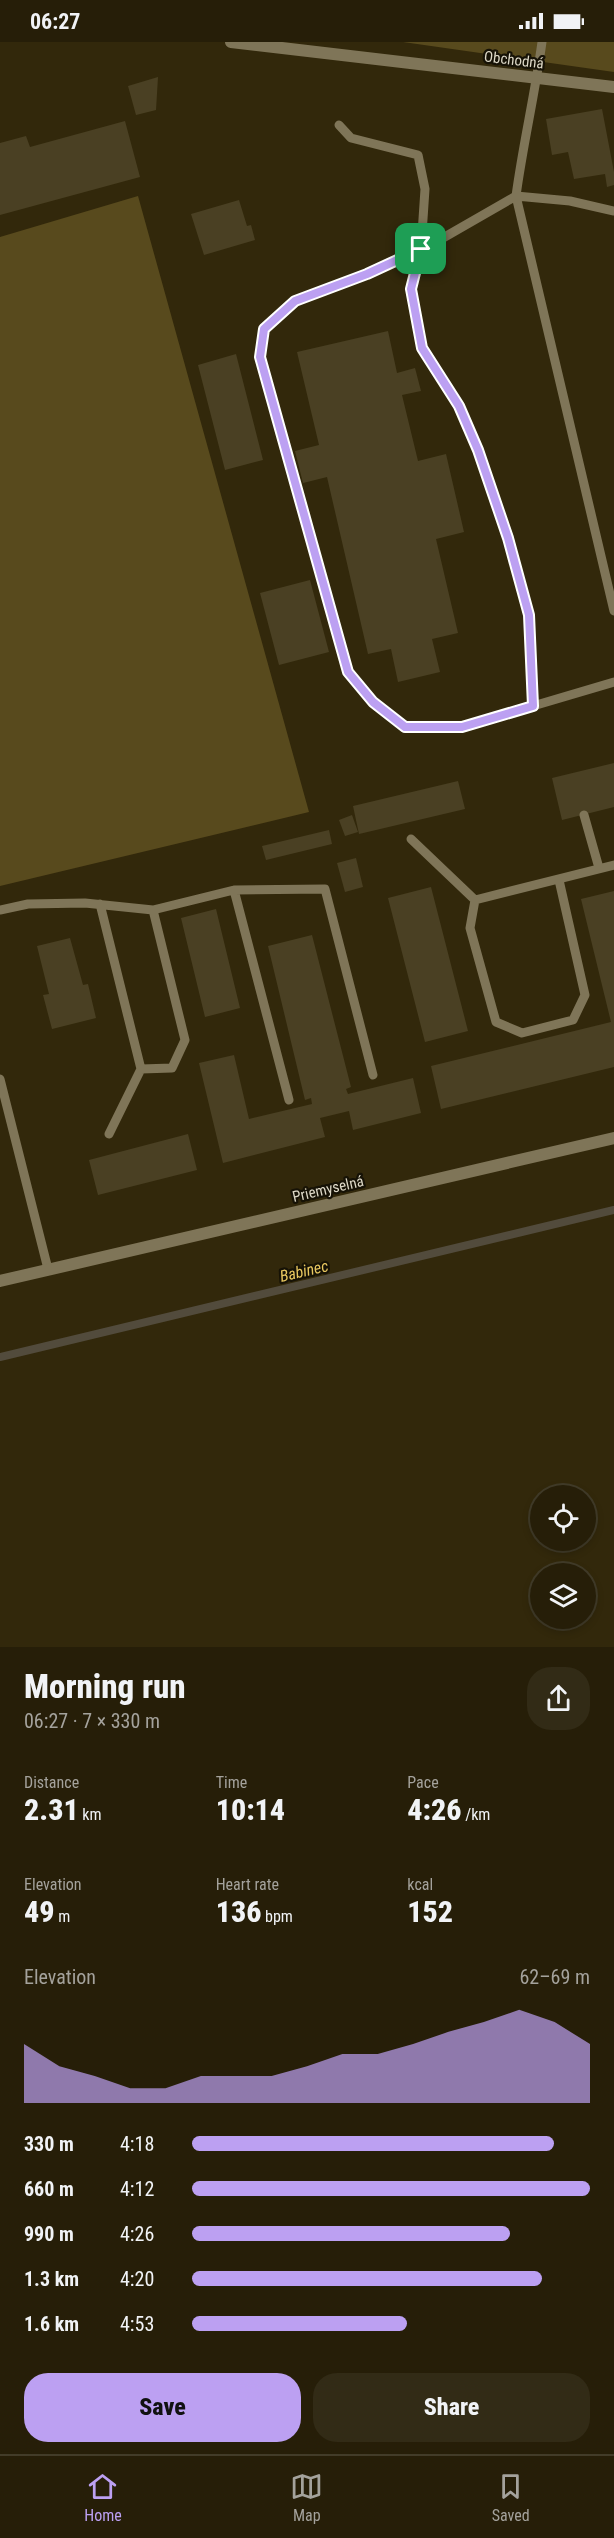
<!DOCTYPE html>
<meta charset="utf-8">
<style>
body{margin:0;font-family:"Roboto Condensed",sans-serif;background:#322b16;color:#f1f3f6;height:100vh;display:flex;flex-direction:column;font-size:22px;white-space:nowrap}
*{box-sizing:border-box;margin:0}
p{font-size:20px;color:#a4a29c}
.icon{flex:none;width:33px;height:33px;fill:none;stroke:currentColor;stroke-width:2;stroke-linecap:round;stroke-linejoin:round}
.map{position:relative;height:1605px;overflow:hidden}
.sheet{display:flex;flex-direction:column;background:#261e08;flex:1}
.sheet>*{flex:none}
.fabs{position:absolute;left:530px;top:1443px;display:grid;gap:12px}
.fabs a{display:grid;place-items:center;width:66px;height:66px;border-radius:50%;background:#261e08;box-shadow:0 3px 9px #0003,0 0 0 2px #423c29;font-size:30px}
.pin{position:absolute;display:grid;place-items:center;width:51px;height:51px;color:#fff;margin:-26px;border-radius:12px;box-shadow:0 3px 9px #0006}
.round{display:grid;place-items:center;flex:none;width:63px;height:63px;border-radius:24px;background:#322b16}
.summary{display:flex;align-items:center;justify-content:space-between;height:102px;padding:0 24px}
h1{font-size:33px;font-weight:800;line-height:45px}
.figures{display:grid;grid-template-columns:repeat(3,1fr);gap:9px;height:102px;padding:6px 24px}
.figures div{display:grid;align-content:center}
.figures b{font-size:30px;font-weight:800}
.figures small{font-size:16px;font-weight:400}
.figures p{font-size:16px}
.chart{height:168px;padding:12px 24px}
.chart p{display:flex;justify-content:space-between}
.chart svg{width:100%;height:108px;margin-top:6px;fill:#bca0f2;opacity:.7}
.cta{display:flex;gap:12px;margin-top:auto;padding:12px 24px}
.cta a{flex:1;height:69px;border-radius:24px;background:#bca0f2;color:#111;font-size:24px;font-weight:800;line-height:69px;text-align:center}
.cta a+a{background:#322b16;color:#f1f3f6}
ul{padding:0 24px;list-style:none;font-size:20px}
li{display:grid;grid-template-columns:96px 72px 1fr;align-items:center;height:45px}
li i{height:15px;border-radius:8px;background:#bca0f2}
.status{display:flex;justify-content:space-between;align-items:center;height:42px;padding:0 30px;background:#261e08;direction:ltr}
.status svg{height:16px;fill:currentColor}
.menu{display:flex;justify-content:space-around;align-items:center;height:84px;border-top:2px solid #423c29;background:#261e08;font-size:16px;color:#a4a29c}
.menu a{display:grid;justify-items:center;gap:3px}
.menu .on{color:#bca0f2}
.map>svg:first-child{display:block}
.green{fill:#584a1d}
.lines{fill:none;stroke-linecap:round;stroke-linejoin:round}
.stream{stroke:#524b3c;stroke-width:8}
.building{fill:#4a4023}
.lane{stroke:#7f7558;stroke-width:9}
.street{stroke:#7f7558;stroke-width:12}
.route-casing{stroke:#fff;stroke-width:12}
.route{stroke:#bca0f2;stroke-width:8}
.labels{text-anchor:middle;dominant-baseline:central;stroke-width:4.5;stroke-linejoin:round;paint-order:stroke}
.street-label{font-size:15px;fill:#ddd8c7;stroke:#161206}
.water-label{font-size:16px;font-style:italic;fill:#e9c860;stroke:#161206}
</style>
<div class="status"><b>06:27</b><svg viewBox="0 0 49 12"><path d="M0 12V9h3v3zM5 12V6h3v6zM10 12V3h3v9zM15 12V0h3v12zM26 1h20v11H26zM47 4h2v5h-2z"/></svg></div>
<div class="map">
<svg width="614" height="1605" viewBox="0 0 614 1605">
<rect width="100%" height="100%" fill="#32280b"/>
<!-- green -->
<path class="green" d="M403 0H614V30Z
M138 154 309 770 0 844V195Z"/>
<g class="lines">
<!-- stream -->
<path class="stream" d="M0 1315 614 1168"/>
</g>
<!-- building -->
<path class="building" d="M158 35 156 68 136 73 128 44Z
M602 67 614 130V143L607 145 605 132 574 137 568 110 552 113 546 77Z
M125 79 140 135 0 173V101L26 94 30 105Z
M239 158 247 184 251 183 255 198 204 213 191 172Z
M388 289 397 331 415 326 421 349 402 353 418 419 446 412 464 490 436 497 458 591 432 597 440 630 398 640 391 607 368 612 327 435 303 441 295 409 319 403 297 310Z
M236 312 263 418 225 428 198 323Z
M310 538 329 610 279 623 260 551Z
M614 721V765L562 778 552 736Z
M458 739 465 767 359 792 353 764Z
M352 773 358 790 345 794 339 778Z
M329 788 332 802 266 818 262 804Z
M356 816 363 845 345 850 337 821Z
M431 845 468 989 425 1000 388 856Z
M614 849V1025L441 1067 431 1024 611 980 581 857Z
M216 867 240 966 205 975 181 876Z
M312 893 351 1045 346 1047 348 1052 413 1036 421 1071 353 1088 349 1069 320 1076 325 1095 223 1121 199 1021 234 1013 249 1077 312 1062 311 1056 305 1058 268 904Z
M70 896 83 943 88 942 96 976 52 987 43 953 49 952 37 904Z
M188 1092 197 1128 98 1153 89 1118Z"/>
<g class="lines">
<!-- lane -->
<path class="lane" d="M542 0C535 52 523 102 516 154L614 569
M339 83 351 96 418 113 425 147 421 207 410 247 422 306 459 364 478 408 509 496 529 573 533 664
M614 169 570 159 516 154 436 200 367 232 295 259 264 287 260 315 348 631 373 661 405 685H462L614 640
M584 773 599 826
M411 797 475 858
M559 838 585 953 573 978 522 991 496 980 470 886 475 858 614 823
M234 848 289 1058
M100 862 141 1027 172 1026 185 998 153 868
M0 868 28 862 85 861 153 868 234 848 325 847 373 1033
M0 1037 48 1227
M109 1092 141 1027"/>
<!-- street -->
<path class="street" d="M231 0 614 45
M0 1239 614 1096"/>
</g>
<g class="lines">
<defs>
<path id="route" d="M421 207 411 247 422 306 459 364 478 408 508 496 529 573 533 664 462 685H405L373 660 348 630 260 315 264 287 295 259 367 232Z"/>
</defs>
<!-- route casing -->
<use href="#route" class="route-casing"/>
<!-- route -->
<use href="#route" class="route"/>
</g>
<g class="labels">
<!-- street labels -->
<g class="street-label">
<text transform="translate(514 18) rotate(7)">Obchodná</text>
<text transform="translate(328 1147) rotate(-13)">Priemyselná</text>
</g>
<!-- water labels -->
<g class="water-label">
<text transform="translate(304 1229) rotate(-13)">Babinec</text>
</g>
</g>
</svg>
<div class="fabs">
<a><svg class="icon" aria-label="locate" viewBox="0 0 24 24"><circle cx="12" cy="12" r="6"/><path d="M12 2v4M12 18v4M2 12h4M18 12h4"/></svg></a>
<a><svg class="icon" aria-label="layers" viewBox="0 0 24 24"><path d="M12 4l9 5-9 5-9-5zM3 14l9 5 9-5"/></svg></a>
</div>
<div class="pin" style="left:421px;top:207px;background:#1e9e55"><svg class="icon" aria-label="arrive" viewBox="0 0 24 24"><path d="M6 21V4h12l-3 4 3 4H6"/></svg></div>
</div>
<section class="sheet">
<div class="summary"><div><h1>Morning run</h1><p>06:27 · 7 × 330 m</p></div><a class="round"><svg class="icon" aria-label="share" viewBox="0 0 24 24"><path d="M12 15V3M7 8l5-5 5 5M5 13v7h14v-7"/></svg></a></div>
<div class="figures">
<div><p>Distance</p><b>2.31<small> km</small></b></div>
<div><p>Time</p><b>10:14</b></div>
<div><p>Pace</p><b>4:26<small> /km</small></b></div>
</div>
<div class="figures">
<div><p>Elevation</p><b>49<small> m</small></b></div>
<div><p>Heart rate</p><b>136<small> bpm</small></b></div>
<div><p>kcal</p><b>152</b></div>
</div>
<div class="chart"><p><span>Elevation</span>62–69 m</p>
<svg viewBox="0 0 160 44" preserveAspectRatio="none"><path d="M0 44V20L10 29L20 33L30 38L40 38L50 33L60 33L70 33L80 29L90 24L100 24L110 20L120 15L130 11L140 6L150 11L160 20V44z"/></svg>
</div>
<ul>
<li><b>330 m</b>4:18<i style="width:91%"></i></li>
<li><b>660 m</b>4:12<i style="width:100%"></i></li>
<li><b>990 m</b>4:26<i style="width:80%"></i></li>
<li><b>1.3 km</b>4:20<i style="width:88%"></i></li>
<li><b>1.6 km</b>4:53<i style="width:54%"></i></li>
</ul>
<div class="cta"><a>Save</a><a>Share</a></div>
</section>
<nav class="menu">
<a class="on"><svg class="icon" aria-label="home" viewBox="0 0 24 24"><path d="M3 11l9-7 9 7M6 9v11h12V9"/></svg>Home</a>
<a><svg class="icon" aria-label="map" viewBox="0 0 24 24"><path d="M3 6l6-2 6 2 6-2v14l-6 2-6-2-6 2zM9 4v14M15 6v14"/></svg>Map</a>
<a><svg class="icon" aria-label="saved" viewBox="0 0 24 24"><path d="M7 4h10v16l-5-4-5 4z"/></svg>Saved</a>
</nav>
